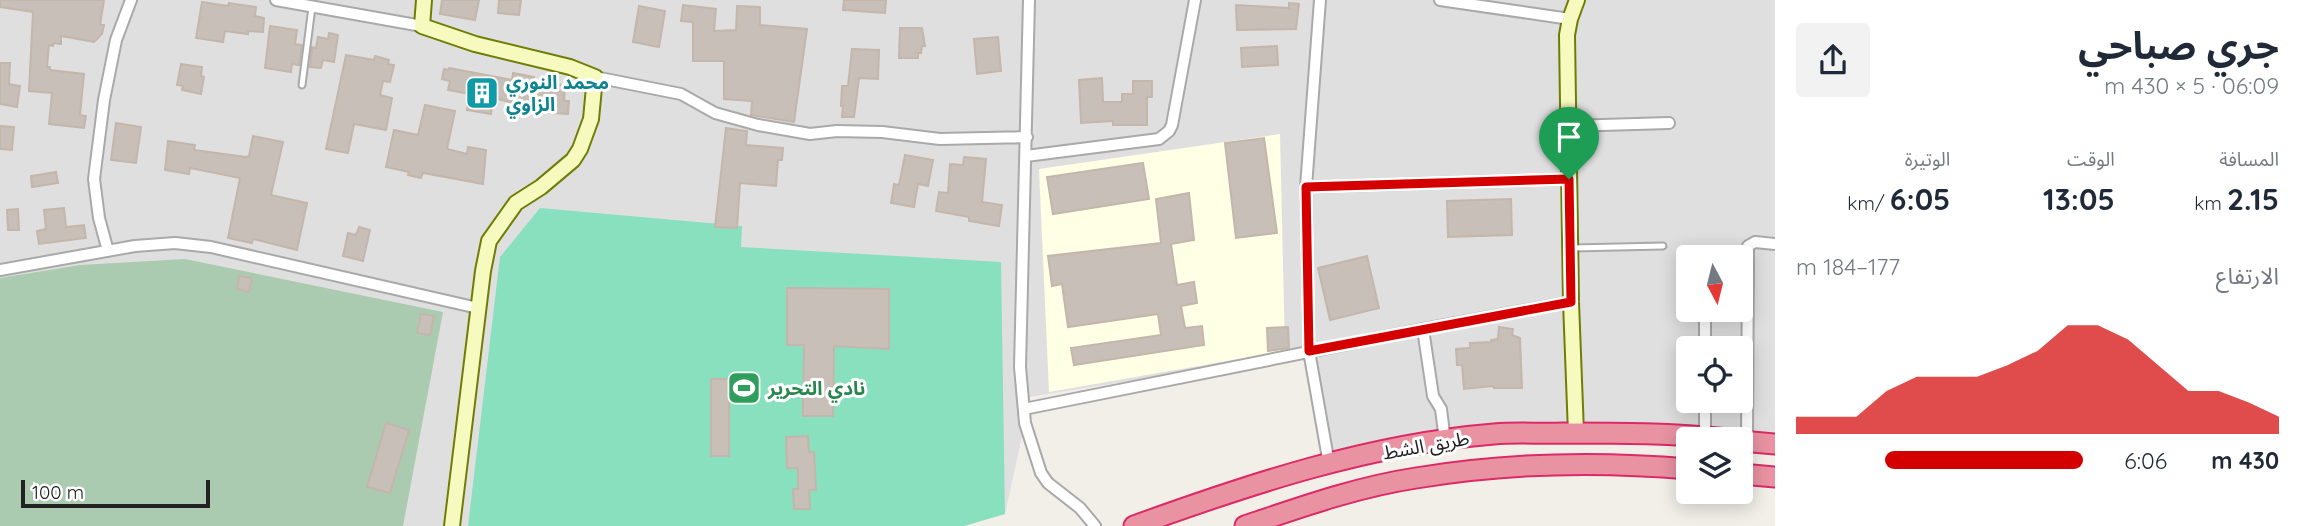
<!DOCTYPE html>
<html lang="ar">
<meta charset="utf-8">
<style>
body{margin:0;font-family:Quicksand,"Noto Sans Arabic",sans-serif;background:#f2f2f3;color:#1f2937;direction:rtl;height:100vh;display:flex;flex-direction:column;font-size:26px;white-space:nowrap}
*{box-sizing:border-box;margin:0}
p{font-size:23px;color:#747a83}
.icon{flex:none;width:38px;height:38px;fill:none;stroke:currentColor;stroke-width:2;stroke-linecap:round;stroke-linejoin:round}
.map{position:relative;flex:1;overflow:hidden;direction:ltr}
.panel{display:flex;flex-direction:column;background:#fff;width:525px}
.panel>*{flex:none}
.needle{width:46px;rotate:173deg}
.tools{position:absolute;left:1676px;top:245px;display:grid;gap:14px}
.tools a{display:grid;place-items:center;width:77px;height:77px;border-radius:7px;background:#fff;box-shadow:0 4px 18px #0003;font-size:35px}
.scale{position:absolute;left:21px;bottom:18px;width:189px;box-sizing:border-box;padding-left:7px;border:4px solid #222;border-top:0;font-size:19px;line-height:24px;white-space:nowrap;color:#222;-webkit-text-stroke:5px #fff;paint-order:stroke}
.pin{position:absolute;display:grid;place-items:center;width:60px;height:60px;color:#fff;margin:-72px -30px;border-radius:50% 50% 50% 0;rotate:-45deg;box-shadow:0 0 7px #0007}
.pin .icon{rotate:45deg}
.round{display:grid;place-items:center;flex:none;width:74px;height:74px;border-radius:7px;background:#f2f2f3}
.headline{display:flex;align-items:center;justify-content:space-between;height:119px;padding:0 21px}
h1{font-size:38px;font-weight:700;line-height:52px}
.figures{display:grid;grid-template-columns:repeat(3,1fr);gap:10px;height:119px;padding:7px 21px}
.figures div{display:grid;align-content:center}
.figures b{font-size:30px;font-weight:700}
.figures small{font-size:19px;font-weight:400}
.figures p{font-size:19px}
.chart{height:196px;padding:14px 21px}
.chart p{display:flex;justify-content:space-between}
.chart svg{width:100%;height:126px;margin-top:7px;fill:#d40000;opacity:.7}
ul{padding:0 21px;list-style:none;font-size:23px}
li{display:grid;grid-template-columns:112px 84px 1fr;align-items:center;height:52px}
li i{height:18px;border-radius:9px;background:#d40000}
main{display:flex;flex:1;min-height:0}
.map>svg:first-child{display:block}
.residential{fill:#e0dfdf;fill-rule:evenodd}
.education{fill:#ffffe5}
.cemetery{fill:#aacbaf}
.pitch{fill:#88e0be}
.building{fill:#c7bfb8;stroke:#c4b6ab;stroke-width:2}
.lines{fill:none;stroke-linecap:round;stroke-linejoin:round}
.lane-casing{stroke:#a9a9a9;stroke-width:9}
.street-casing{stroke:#a9a9a9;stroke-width:14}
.secondary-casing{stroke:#707d05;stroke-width:18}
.highway-casing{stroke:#dc2a67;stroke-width:23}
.lane{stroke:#fff;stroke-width:5}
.street{stroke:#fff;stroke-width:10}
.secondary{stroke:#f7fabf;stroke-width:14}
.highway{stroke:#e892a2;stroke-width:19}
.route-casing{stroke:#fff;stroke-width:14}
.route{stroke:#d40000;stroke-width:9}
.labels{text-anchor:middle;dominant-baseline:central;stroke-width:6;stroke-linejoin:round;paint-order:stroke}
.culture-label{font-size:19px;font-weight:bold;fill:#0d838f;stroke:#fff;text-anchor:start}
.leisure-label{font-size:19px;font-weight:bold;fill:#27864d;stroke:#fff;text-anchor:start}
.street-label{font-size:19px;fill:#222;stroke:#fff}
</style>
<main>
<section class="panel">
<div class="headline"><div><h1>جري صباحي</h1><p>06:09 · 5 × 430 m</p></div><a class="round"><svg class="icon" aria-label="share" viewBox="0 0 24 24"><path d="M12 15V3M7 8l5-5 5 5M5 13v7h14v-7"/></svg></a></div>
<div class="figures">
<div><p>المسافة</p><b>2.15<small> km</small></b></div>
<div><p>الوقت</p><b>13:05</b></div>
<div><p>الوتيرة</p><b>6:05<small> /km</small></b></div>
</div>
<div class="chart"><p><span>الارتفاع</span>177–184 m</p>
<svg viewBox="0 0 160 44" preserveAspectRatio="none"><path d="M0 44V38L10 38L20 38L30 29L40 24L50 24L60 24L70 20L80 15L90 6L100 6L110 11L120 20L130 29L140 29L150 33L160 38V44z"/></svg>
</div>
<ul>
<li><b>430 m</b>6:06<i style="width:69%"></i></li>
</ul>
</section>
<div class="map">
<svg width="1775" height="526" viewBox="0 0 1775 526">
<rect width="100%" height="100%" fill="#f2efe9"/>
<!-- residential -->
<path class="residential" d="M0 0H1775V444L1495 434 1329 464 1309 352 1023 398 1025 423 1005 514 964 526H0ZM1689 257H1741V310H1689ZM1689 348H1741V401H1689Z"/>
<!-- education -->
<path class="education" d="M1280 134 1285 351 1049 392 1039 169Z"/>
<!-- cemetery -->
<path class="cemetery" d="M185 259 443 312 403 526H0V278L80 265Z"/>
<!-- pitch -->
<path class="pitch" d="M540 208 742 226 741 247 1001 262 1005 514 964 526H468L500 257Z"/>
<!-- building -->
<path class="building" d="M0 0H104L100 25H104L102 34 94 42 61 36V44L54 43 53 46 49 45 47 67H50V70L84 74 80 115 86 116 84 128 49 124 52 93 29 91 33 12 0 7Z
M442 0H479L475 20 440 14Z
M499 0H521L519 15 498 13Z
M844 0H886L885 13 843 10Z
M202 2 228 6 229 3 256 7 255 16 264 18 263 32 248 31V34L225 31 223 42 196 38Z
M1289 3 1299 4 1296 29 1237 30 1236 5 1289 8Z
M683 5 716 9 714 31 736 30 737 6 760 7V25L807 29 794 122 751 115 752 101 724 99V61H693V22L681 21Z
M639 6 665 11 659 47 633 42Z
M270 26 297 30 295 44 302 45 299 65 292 64 291 72 265 68Z
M900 28H922L925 46H922L921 53H918V58H899Z
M329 33 338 35 334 62 323 60 321 68 310 67 312 47 316 48 318 37 328 39Z
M998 37 1001 71 977 74 974 39Z
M1277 46 1278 65 1242 67 1241 48Z
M852 49 879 50 878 79 859 78 854 117H842L843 106H841L842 86H848Z
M346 55 374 60 375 56 389 60 388 64 394 65 390 82 383 81 380 95 392 98 386 130 354 124 348 153 326 149Z
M0 63H10L9 84 20 86 17 107 0 104Z
M181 64 202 67 201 76 204 77 201 94 182 90 183 86 177 85Z
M449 68 512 80 513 73 534 77 533 83 565 85 564 101H569L568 114 536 112V108L493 98 491 114 467 110 470 94 448 90 450 81 442 79 444 69 448 70Z
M1102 78 1103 102H1122V94H1133V81H1152V97H1147V125H1113V121L1081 123 1079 80Z
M425 105 455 111 447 149 467 154 468 147 486 150 483 184 423 173 421 178 408 175 409 172 386 167 394 130 418 135Z
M116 123 141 127 136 163 111 160Z
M0 126 14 127 12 150 0 149Z
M726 128 747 131 746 145 783 148 782 160H778L776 186 740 183 737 228 715 227Z
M253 136 283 142 271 195 307 203 297 250 253 239 252 243 228 238 240 178 190 168 189 174 165 170 168 141 195 145 194 150 246 157 249 156Z
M1264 138 1277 233 1236 238 1225 143Z
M905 155 933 160 928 186 918 184 914 207 891 203 894 184 899 185Z
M964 157 986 159 982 202 1002 205 999 226 969 221V217L936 211 939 192 948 193 950 164 963 165Z
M1143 163 1149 199 1053 214 1047 177Z
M56 172 58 183 32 187 31 176Z
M1189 193 1194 240 1171 244 1177 285 1194 282 1197 303 1181 306 1185 328 1202 326 1204 345 1074 365 1071 348 1161 335 1158 314 1068 327 1062 284 1052 286 1048 256 1161 243 1156 199Z
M1511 199 1512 235 1448 237 1447 201Z
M64 208 66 227 84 225 86 238 39 244 37 231 46 229 44 210Z
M18 209 19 230H8L7 210Z
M359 227 370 230 363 261 343 256 348 233 356 235Z
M1367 256 1379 308 1330 320 1318 268Z
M239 276 252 278 249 292 237 289Z
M787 288 889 289V349L834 346 833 416H803L804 345H787Z
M421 314 434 316 430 335 417 333Z
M1288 327 1289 348 1268 351 1267 328Z
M1499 327 1513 329 1512 335 1520 338 1522 388H1494L1493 386 1464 389 1462 365H1457L1456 349 1470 348V343L1491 342V340L1498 339Z
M711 379H729V456H711Z
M386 423 409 430 390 493 367 487Z
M808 436 809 452H814L816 490H809L810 509H794L793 489H798V468H787L786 437Z"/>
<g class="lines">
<defs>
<path id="lane" d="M302 85 312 7
M1572 248 1663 246"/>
<path id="street" d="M276 0 422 26
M1029 0 1020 367 1025 423 1041 473 1048 483 1080 508 1095 526
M1320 0 1306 187 1309 351 1329 464
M1440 0 1570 19
M595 77 681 94 715 113 758 125 810 134 837 131 882 132 940 139 1027 137
M1569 126 1669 123
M1026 156 1159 139 1169 131 1172 125 1195 0
M1306 187 1569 179
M108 251 99 218 94 179 104 100 116 40 131 0
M1705 257V254
M0 270 135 246 175 243 211 247 478 308
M1423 329 1433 396 1441 409 1445 441
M1705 348V310
M1024 409 1423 329 1571 302
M1705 437V401
M1747 441 1748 246 1755 242 1775 244"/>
<path id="secondary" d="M424 0 422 26 475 44 570 67 595 77 591 119 580 149 573 160 541 187 516 203 489 241 483 271 452 526
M1576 433 1571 302 1567 35 1570 19 1577 0"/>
<path id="highway" d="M1741 441 1775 444
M1741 474 1775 477
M1134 526C1250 484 1370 444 1494 434 1517 432 1540 434 1563 433 1619 433 1673 433 1728 439
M1245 526C1301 507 1357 487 1416 478 1506 463 1597 461 1689 469"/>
</defs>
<!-- lane casing -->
<use href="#lane" class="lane-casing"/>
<!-- street casing -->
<use href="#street" class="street-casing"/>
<!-- secondary casing -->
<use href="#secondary" class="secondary-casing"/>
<!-- highway casing -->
<use href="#highway" class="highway-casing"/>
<!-- lane -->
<use href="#lane" class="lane"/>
<!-- street -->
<use href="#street" class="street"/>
<!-- secondary -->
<use href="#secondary" class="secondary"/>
<!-- highway -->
<use href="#highway" class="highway"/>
</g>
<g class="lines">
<defs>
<path id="route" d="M1569 179 1571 302 1309 351 1306 187Z"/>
</defs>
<!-- route casing -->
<use href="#route" class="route-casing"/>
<!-- route -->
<use href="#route" class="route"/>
</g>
<!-- icons -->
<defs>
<symbol id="building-square" viewBox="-11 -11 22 22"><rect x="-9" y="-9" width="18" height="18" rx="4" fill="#0f9aa8" stroke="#fff"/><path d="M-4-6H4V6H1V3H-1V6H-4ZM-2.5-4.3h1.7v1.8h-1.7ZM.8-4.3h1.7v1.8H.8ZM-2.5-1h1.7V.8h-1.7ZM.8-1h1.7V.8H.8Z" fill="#fff"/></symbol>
<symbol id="stadium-square" viewBox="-11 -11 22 22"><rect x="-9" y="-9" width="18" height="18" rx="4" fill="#2e9e5b" stroke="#fff"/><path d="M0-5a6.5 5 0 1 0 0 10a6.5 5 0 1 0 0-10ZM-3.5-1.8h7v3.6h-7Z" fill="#fff"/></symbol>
</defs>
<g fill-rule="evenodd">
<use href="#building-square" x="463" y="74" width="38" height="38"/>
<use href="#stadium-square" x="725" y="369" width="38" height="38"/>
</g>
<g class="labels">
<!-- culture labels -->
<g class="culture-label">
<text x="506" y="82">محمد النوري<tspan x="506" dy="22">الزاوي</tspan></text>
</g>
<!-- leisure labels -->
<g class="leisure-label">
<text x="768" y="388">نادي التحرير</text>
</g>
<!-- street labels -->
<g class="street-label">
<text transform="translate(1426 445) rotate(-10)">طريق الشط</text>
</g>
</g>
</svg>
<div class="tools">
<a><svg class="needle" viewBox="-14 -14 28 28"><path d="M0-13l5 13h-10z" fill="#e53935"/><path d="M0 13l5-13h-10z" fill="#747a83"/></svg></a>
<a><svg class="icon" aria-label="locate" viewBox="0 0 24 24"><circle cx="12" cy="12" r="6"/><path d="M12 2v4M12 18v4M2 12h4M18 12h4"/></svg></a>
<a><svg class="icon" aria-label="layers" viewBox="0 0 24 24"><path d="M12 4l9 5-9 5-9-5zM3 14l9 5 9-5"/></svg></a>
</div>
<div class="scale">100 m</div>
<div class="pin" style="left:1569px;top:179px;background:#1e9e55"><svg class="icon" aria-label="arrive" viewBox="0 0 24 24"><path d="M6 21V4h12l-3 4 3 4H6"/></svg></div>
</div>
</main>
